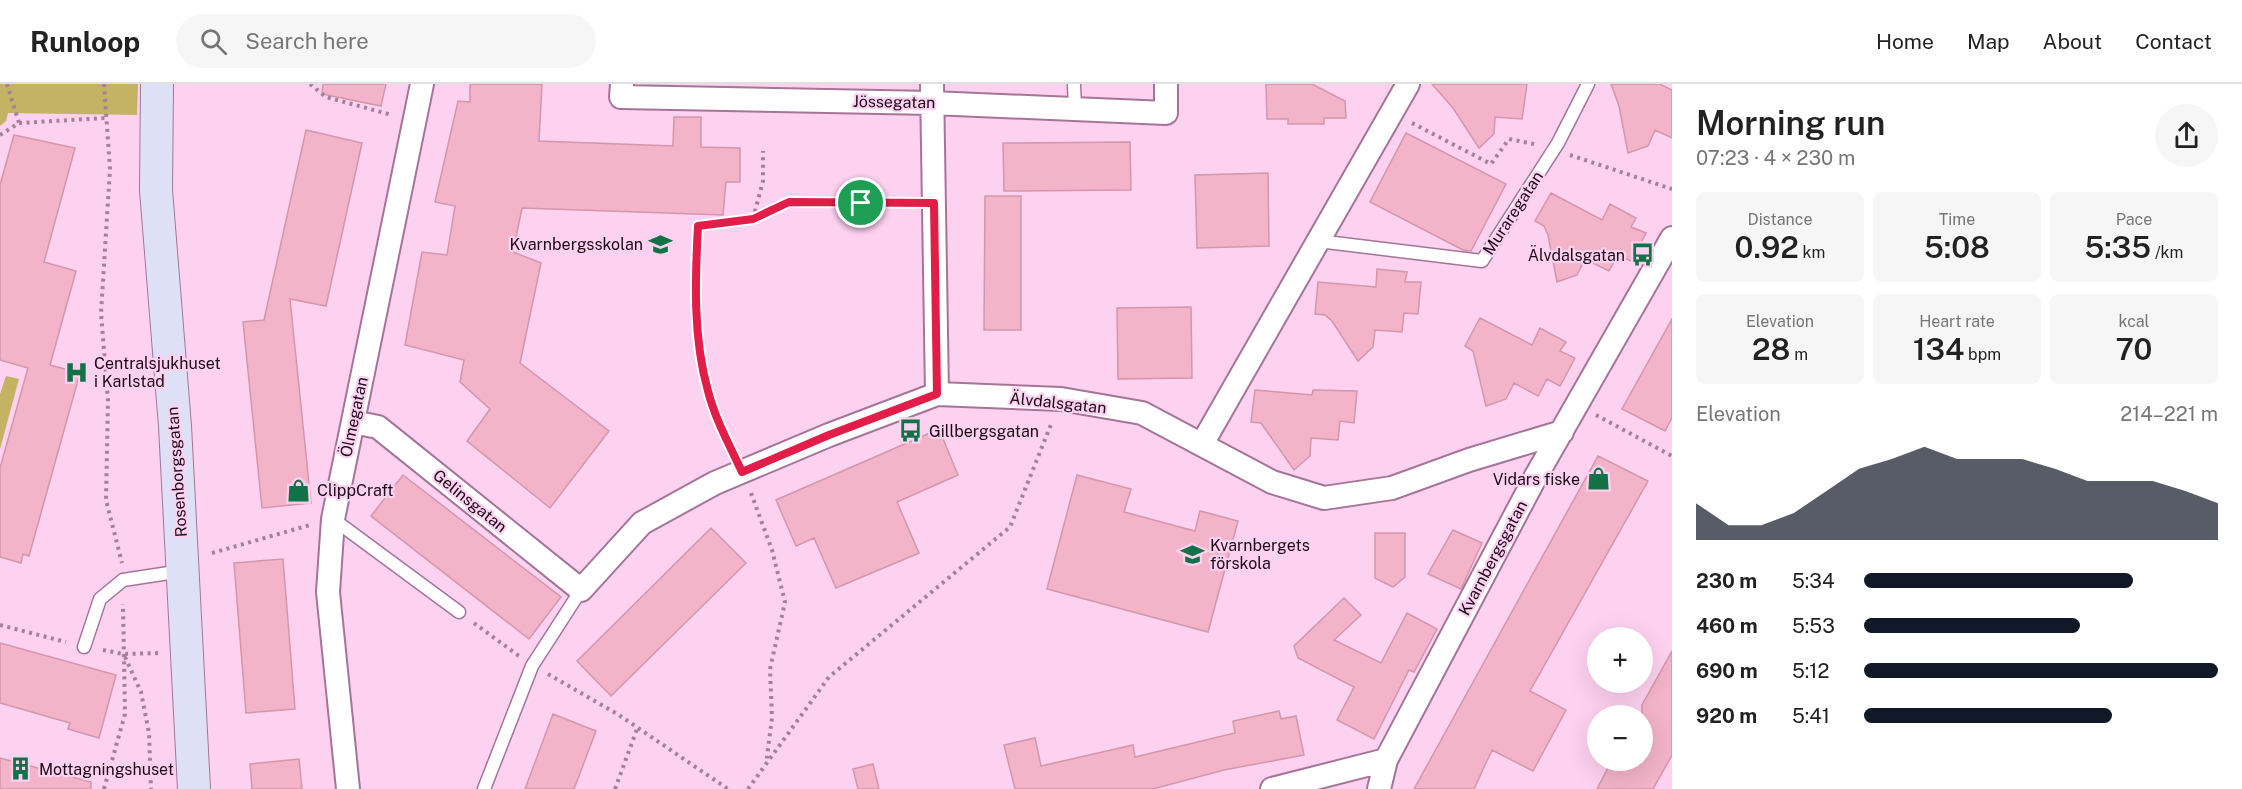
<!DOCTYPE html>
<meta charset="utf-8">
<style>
body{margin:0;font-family:"Public Sans",sans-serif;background:#f6f6f6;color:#222;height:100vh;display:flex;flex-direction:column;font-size:22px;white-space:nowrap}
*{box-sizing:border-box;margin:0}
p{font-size:20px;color:#767676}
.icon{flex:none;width:33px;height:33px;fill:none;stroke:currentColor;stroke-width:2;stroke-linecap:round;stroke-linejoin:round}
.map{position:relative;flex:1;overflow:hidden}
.details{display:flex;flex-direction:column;background:#fff;width:570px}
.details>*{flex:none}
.controls{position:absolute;left:1587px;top:543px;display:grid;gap:12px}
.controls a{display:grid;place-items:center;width:66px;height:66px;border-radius:50%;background:#fff;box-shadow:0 6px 24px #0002;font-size:30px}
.pin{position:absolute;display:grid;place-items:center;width:51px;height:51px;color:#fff;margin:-26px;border:3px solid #fff;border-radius:50%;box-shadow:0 2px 6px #0007}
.round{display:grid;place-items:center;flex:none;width:63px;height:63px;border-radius:32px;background:#f6f6f6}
.head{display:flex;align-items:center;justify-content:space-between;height:102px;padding:0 24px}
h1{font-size:33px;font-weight:600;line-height:45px}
.figures{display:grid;grid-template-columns:repeat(3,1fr);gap:9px;height:102px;padding:6px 24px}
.figures div{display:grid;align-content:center;border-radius:9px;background:#f6f6f6;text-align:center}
.figures b{font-size:30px;font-weight:600}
.figures small{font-size:16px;font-weight:400}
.figures p{font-size:16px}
.chart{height:168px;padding:12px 24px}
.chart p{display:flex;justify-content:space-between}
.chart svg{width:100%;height:108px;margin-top:6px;fill:#111827;opacity:.7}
ul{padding:0 24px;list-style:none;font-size:20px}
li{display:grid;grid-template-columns:96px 72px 1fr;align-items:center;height:45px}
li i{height:15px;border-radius:8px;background:#111827}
header{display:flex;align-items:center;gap:36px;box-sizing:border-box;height:84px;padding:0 30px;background:#fff;border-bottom:2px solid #e0e0e0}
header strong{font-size:28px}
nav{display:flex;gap:33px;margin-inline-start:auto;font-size:21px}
.search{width:420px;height:54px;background:#f6f6f6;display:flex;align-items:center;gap:15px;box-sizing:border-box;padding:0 21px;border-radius:33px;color:#767676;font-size:22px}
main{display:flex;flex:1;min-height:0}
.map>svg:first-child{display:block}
.green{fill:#c4b363}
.building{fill:#f3b3c8;stroke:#d496ab;stroke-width:1.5}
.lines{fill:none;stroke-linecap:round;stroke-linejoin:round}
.lane-casing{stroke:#a67497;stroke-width:15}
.street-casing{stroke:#a67497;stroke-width:26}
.secondary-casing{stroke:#a67497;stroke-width:34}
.path{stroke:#a4819a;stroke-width:4;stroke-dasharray:3 4.5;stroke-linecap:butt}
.lane{stroke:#fff;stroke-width:12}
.street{stroke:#fff;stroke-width:22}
.secondary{stroke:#dee0f8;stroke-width:32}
.route-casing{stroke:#fff;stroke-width:12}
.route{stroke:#e11d48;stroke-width:8}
.labels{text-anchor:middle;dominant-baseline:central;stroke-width:4.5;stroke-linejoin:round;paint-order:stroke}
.street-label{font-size:16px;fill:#1c0917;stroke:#fdd1f0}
.poi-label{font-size:16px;fill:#1c0917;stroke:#fdd1f0;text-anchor:start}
</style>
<header>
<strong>Runloop</strong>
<div class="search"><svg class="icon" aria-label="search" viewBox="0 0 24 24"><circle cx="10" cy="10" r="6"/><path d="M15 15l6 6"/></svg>Search here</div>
<nav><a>Home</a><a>Map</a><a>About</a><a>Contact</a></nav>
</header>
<main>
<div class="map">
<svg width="1672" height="705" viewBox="0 0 1672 705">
<rect width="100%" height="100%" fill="#fdd1f0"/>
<!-- green -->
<path class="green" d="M0 0H138L137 31 8 29 6 37 0 42Z
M6 292 19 295 0 365V310Z"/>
<!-- building -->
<path class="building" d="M323 0H386L381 22 322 10Z
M470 0H542L539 57 673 62 674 33H701V63L740 64V98H726L723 131 522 124 513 168 541 179 520 279 609 347 550 424 467 357 490 325 460 298 464 276 405 261 422 168 447 171 455 122 435 118 458 17 470 18Z
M1266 0H1312L1345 17 1346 34H1324V40H1288V35H1267Z
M1432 0H1527L1522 35 1495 33 1494 50 1479 64 1453 24Z
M1611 0H1660L1672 6V54L1655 46 1648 62 1628 69 1619 22Z
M306 46 362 59 326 222 290 215 311 419 262 424 243 238 264 236Z
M1406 49 1506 100 1471 167 1463 166 1370 118Z
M14 51 75 64 44 178 76 187 50 281 80 289 29 472 23 470 21 479 0 473V384L28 284 0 276V101Z
M1130 58 1131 106 1004 107 1003 59Z
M1268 89 1269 162 1197 164 1195 91Z
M1551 109 1602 136 1610 120 1636 134 1631 143 1646 149 1631 177 1618 171 1609 187 1585 175 1577 191 1557 198 1548 151 1544 142 1535 137Z
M985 112H1021V246H984Z
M1377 185 1407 188 1405 198H1421L1418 230 1404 229 1402 248 1375 246 1373 263 1358 277 1332 237 1325 231 1315 230 1318 198 1376 203Z
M1191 223 1192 294 1118 295 1117 224Z
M1480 234 1532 261 1540 244 1566 258 1560 267 1575 274 1560 302 1547 295 1538 312 1514 299 1506 315 1486 322 1473 267 1465 262Z
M1672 235V334L1665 347 1622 325Z
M1255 306 1312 311 1313 306 1357 307 1354 339 1340 337 1338 356 1311 354 1310 372 1294 386 1261 339 1251 338Z
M939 345 958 391 897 418 919 469 836 504 814 454 796 462 776 416Z
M1598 372 1648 397 1530 607 1566 626 1533 687 1492 666 1474 705H1414Z
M403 391 561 513 529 555 371 432Z
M1077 391 1131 405 1124 428 1195 447 1200 427 1238 437 1208 548 1047 505Z
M711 444 746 479 611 612 577 577Z
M1453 446 1482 459 1461 505 1428 490Z
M1375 449H1405V493L1393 503 1375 494Z
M283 475 295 625 246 629 234 479Z
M1344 514 1361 531 1334 556 1381 579 1407 529 1437 545 1414 588 1409 586 1374 655 1337 636 1354 603 1298 574 1294 562Z
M0 559 116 591 99 654 68 645 70 639 0 619Z
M1672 567V671L1653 705H1597L1612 676H1642V621Z
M1279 627 1281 635 1296 632 1304 671 1224 686 1153 705H1015L1004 661 1035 654 1041 682 1133 661 1135 673 1235 649 1233 637Z
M553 630 596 647 574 705H525Z
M0 674 91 698V705H0Z
M299 675 302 705H252L250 680Z
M873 680 879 705H858L853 685Z"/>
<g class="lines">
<defs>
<path id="lane" d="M1074 0 1075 25
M1318 157 1482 177 1558 59 1588 0
M333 435 459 528
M84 563 100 515 123 496 182 487
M484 705 532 582 581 506"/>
<path id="street" d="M622 0 621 13 932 19 1166 29V0
M932 0 937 310
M353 338 378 343 581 506 642 439 715 399 829 351 937 310 1061 315 1142 329 1272 398 1324 414 1392 404 1469 376 1562 348
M1202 360 1408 0
M348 705 328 508 333 435 422 0
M1272 705 1386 676
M1379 705 1386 676 1536 392 1672 154"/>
<path id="secondary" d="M157 0 156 106 175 342 194 705"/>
</defs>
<!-- lane casing -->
<use href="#lane" class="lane-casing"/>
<!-- street casing -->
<use href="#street" class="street-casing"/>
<!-- secondary casing -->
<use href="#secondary" class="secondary-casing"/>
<!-- path -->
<path class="path" d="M7 0 19 39
M104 0 110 85 101 229 108 317 106 416 122 479
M310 0 326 13 392 31
M1412 39 1491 80 1509 55 1534 60
M0 51 19 39 105 34
M1570 71 1672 105
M753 135 763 97V67
M1596 331 1672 372
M732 367C695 291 694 225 698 142L753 135 789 118 912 119
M751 409 772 466 785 518 770 585 772 634 766 680
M212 469 310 441
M474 539 519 572
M0 541 66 558
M103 566 123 570 161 569
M125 573 141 608 149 649 151 705
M548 590 619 631 728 705
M104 705 125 630 123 520
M615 705 637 645
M748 705 829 593 1010 443 1052 338"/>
<!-- lane -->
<use href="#lane" class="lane"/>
<!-- street -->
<use href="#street" class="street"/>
<!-- secondary -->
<use href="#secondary" class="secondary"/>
</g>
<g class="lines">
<defs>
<path id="route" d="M789 118 934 119 937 310 829 351 742 388C730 362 715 335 708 307 693 254 695 197 698 142L753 135Z"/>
</defs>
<!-- route casing -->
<use href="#route" class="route-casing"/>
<!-- route -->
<use href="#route" class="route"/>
</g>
<!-- icons -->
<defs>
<symbol id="school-bare" viewBox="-9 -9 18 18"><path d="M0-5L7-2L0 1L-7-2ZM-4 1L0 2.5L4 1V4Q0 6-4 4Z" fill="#127147" stroke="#fdd1f0" stroke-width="2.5" paint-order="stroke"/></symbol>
<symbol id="bus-bare" viewBox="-9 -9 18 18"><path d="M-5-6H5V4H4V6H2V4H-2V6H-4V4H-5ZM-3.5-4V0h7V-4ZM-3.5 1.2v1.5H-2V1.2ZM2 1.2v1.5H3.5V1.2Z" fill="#127147" stroke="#fdd1f0" stroke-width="2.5" paint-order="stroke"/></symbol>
<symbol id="hospital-bare" viewBox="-9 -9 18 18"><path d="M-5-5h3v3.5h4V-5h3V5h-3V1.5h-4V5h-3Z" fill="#127147" stroke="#fdd1f0" stroke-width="2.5" paint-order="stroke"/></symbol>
<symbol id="shop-bare" viewBox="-9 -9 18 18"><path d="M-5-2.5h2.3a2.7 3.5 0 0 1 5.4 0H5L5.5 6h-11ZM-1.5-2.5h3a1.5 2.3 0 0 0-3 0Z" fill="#127147" stroke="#fdd1f0" stroke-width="2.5" paint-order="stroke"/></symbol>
<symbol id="building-bare" viewBox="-9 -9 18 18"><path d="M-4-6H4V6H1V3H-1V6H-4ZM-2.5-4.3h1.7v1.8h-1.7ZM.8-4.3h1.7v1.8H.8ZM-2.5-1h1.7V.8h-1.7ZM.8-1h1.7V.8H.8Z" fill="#127147" stroke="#fdd1f0" stroke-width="2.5" paint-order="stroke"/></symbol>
</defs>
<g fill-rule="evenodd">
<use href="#school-bare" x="644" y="144" width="33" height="33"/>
<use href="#bus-bare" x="1626" y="154" width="33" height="33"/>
<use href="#hospital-bare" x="60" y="272" width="33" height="33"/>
<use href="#bus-bare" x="894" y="330" width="33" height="33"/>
<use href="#shop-bare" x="1582" y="378" width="33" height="33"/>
<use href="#shop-bare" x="282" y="390" width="33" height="33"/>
<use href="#school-bare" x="1176" y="454" width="33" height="33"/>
<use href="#building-bare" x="4" y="668" width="33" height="33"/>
</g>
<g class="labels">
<!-- street labels -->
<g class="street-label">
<text transform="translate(894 18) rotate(1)">Jössegatan</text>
<text transform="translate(1513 129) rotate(-57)">Muraregatan</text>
<text transform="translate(1058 319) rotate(6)">Älvdalsgatan</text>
<text transform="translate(354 333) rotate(-78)">Ölmegatan</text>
<text transform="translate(177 388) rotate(-94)">Rosenborgsgatan</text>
<text transform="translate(470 417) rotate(39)">Gelinsgatan</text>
<text transform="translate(1493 474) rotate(-62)">Kvarnbergsgatan</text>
</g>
<!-- poi labels -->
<g class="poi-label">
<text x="643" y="160" text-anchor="end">Kvarnbergsskolan</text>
<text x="1625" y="171" text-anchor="end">Älvdalsgatan</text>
<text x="94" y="279">Centralsjukhuset<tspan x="94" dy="18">i Karlstad</tspan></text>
<text x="929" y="347">Gillbergsgatan</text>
<text x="1580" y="395" text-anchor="end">Vidars fiske</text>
<text x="317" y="406">ClippCraft</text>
<text x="1210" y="461">Kvarnbergets<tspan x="1210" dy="18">förskola</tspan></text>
<text x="39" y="685">Mottagningshuset</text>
</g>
</g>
</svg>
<div class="controls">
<a>+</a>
<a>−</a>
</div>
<div class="pin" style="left:861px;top:119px;background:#1e9e55"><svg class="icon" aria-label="arrive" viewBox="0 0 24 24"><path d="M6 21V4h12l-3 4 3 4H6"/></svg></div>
</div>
<section class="details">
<div class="head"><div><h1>Morning run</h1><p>07:23 · 4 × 230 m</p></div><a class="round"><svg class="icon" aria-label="share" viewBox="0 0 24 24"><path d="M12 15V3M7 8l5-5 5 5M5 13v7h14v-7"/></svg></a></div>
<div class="figures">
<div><p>Distance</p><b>0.92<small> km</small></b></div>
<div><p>Time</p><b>5:08</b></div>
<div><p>Pace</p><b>5:35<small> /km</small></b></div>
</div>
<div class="figures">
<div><p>Elevation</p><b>28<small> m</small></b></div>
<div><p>Heart rate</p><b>134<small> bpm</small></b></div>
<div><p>kcal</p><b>70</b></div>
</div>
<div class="chart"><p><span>Elevation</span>214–221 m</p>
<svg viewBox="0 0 160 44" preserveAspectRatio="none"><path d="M0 44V29L10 38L20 38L30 33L40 24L50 15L60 11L70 6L80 11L90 11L100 11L110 15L120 20L130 20L140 20L150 24L160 29V44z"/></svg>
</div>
<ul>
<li><b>230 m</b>5:34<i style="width:76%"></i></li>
<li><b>460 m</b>5:53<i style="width:61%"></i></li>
<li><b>690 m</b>5:12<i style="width:100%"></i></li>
<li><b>920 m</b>5:41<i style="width:70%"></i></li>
</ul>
</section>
</main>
